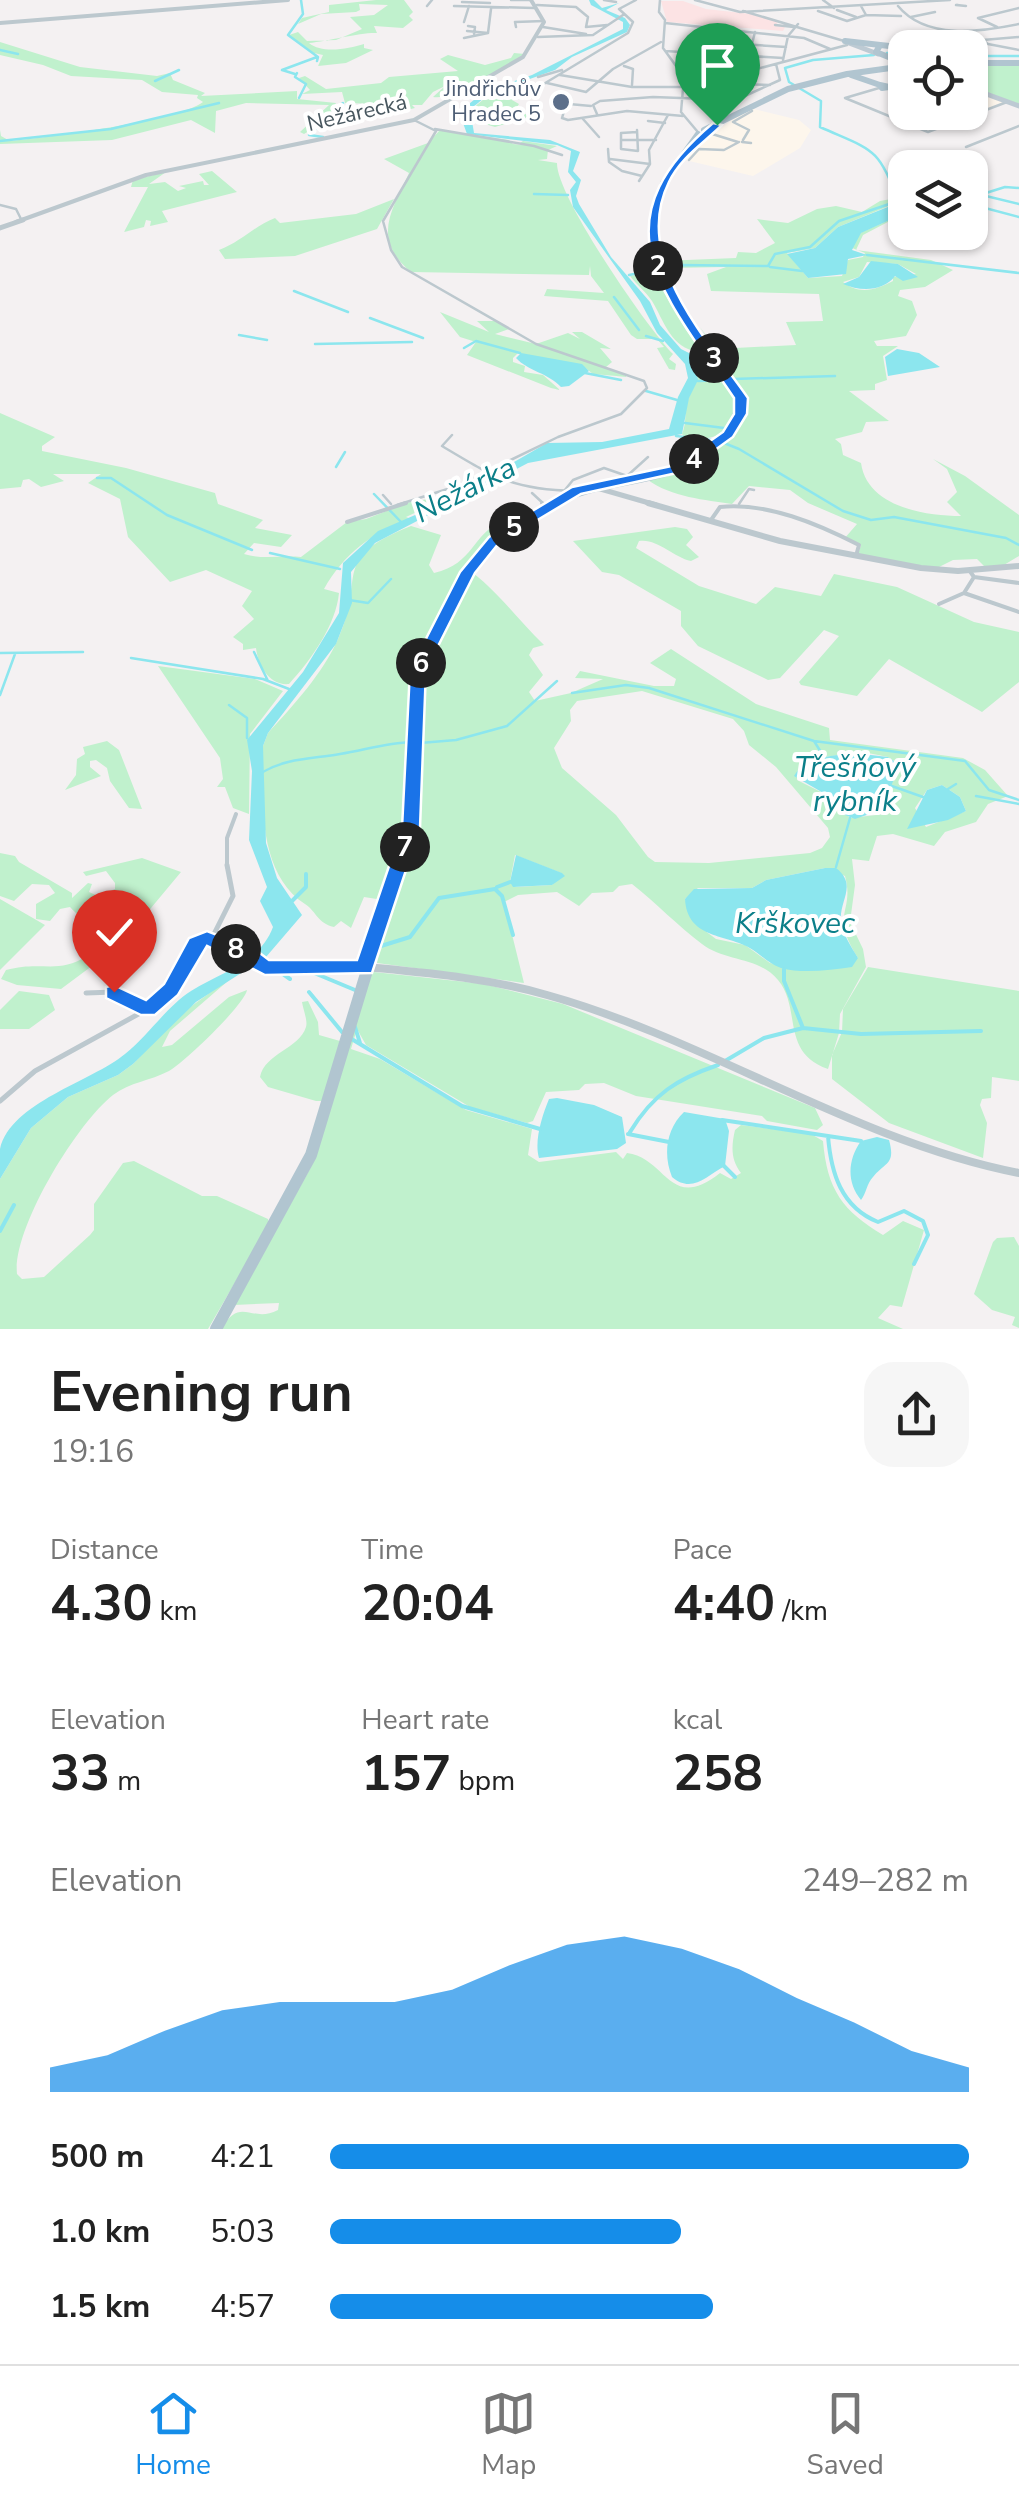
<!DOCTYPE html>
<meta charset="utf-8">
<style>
body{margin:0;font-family:"Nunito Sans",sans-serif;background:#f6f6f6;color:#222;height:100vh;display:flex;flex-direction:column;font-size:38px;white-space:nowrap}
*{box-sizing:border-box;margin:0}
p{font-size:32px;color:#767676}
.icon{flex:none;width:55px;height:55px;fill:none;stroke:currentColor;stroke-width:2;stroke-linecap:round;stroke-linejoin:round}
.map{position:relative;height:1329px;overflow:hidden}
.side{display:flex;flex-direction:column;background:#fff;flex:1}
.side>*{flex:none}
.buttons{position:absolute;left:888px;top:30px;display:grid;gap:20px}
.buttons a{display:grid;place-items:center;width:100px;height:100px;border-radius:20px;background:#fff;box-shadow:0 2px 8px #0004;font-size:50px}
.pin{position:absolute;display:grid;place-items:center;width:85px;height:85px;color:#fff;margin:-102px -42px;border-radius:50% 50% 50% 0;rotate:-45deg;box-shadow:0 0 10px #0007}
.pin .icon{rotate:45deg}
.km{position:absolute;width:50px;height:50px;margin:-25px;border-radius:50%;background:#222;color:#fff;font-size:28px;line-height:50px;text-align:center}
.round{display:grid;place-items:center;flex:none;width:105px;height:105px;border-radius:30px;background:#f6f6f6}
.head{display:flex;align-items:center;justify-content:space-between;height:170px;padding:0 50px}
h1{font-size:55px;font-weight:700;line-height:75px}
.metrics{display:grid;grid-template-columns:repeat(3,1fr);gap:15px;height:170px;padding:10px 50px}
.metrics div{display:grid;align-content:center}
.metrics b{font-size:50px;font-weight:700}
.metrics small{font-size:28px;font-weight:400}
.metrics p{font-size:28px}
.chart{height:280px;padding:20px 50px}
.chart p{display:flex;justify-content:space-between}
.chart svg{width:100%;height:180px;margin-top:10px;fill:#158de9;opacity:.7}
ul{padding:0 50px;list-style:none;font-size:32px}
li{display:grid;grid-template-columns:160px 120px 1fr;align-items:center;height:75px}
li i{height:25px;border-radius:12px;background:#158de9}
.menu{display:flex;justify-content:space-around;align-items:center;height:140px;border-top:2px solid #e0e0e0;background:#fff;font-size:28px;color:#767676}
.menu a{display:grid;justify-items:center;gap:5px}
.menu .active{color:#158de9}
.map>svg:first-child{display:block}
.commercial{fill:#fdf6ec}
.medical{fill:#fce3e4}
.green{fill:#c0f1cd;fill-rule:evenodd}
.water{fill:#8ce6ee}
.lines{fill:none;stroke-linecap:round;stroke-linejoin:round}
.stream-far1{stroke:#8ce6ee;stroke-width:2.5}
.stream{stroke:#8ce6ee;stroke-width:4}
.pedestrian{stroke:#bcc8ce;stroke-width:2.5}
.minor-far2{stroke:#bcc8ce;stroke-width:2.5}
.minor-far1{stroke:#bcc8ce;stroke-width:4}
.minor{stroke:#bcc8ce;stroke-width:5}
.tertiary-far3{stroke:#bcc8ce;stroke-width:4}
.tertiary-far2{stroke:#bcc8ce;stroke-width:5}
.tertiary-far1{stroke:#bcc8ce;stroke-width:6}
.tertiary{stroke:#bcc8ce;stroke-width:8}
.secondary{stroke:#bdcad3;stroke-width:5}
.primary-far3{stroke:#b1c5d0;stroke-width:6}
.primary-far2{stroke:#b1c5d0;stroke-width:8}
.primary-far1{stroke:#b1c5d0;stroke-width:10}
.primary{stroke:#b1c5d0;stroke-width:12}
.route{fill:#1a73e8;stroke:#fff;stroke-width:2.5}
.service-dot{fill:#5c6f8a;stroke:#fff;stroke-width:4}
.labels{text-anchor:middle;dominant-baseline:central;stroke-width:8;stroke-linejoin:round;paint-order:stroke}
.far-service-label{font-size:22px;fill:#4e5e75;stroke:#fff;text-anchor:end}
.far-street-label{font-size:22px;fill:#48575f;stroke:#fff}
.water-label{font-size:30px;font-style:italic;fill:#0b7f89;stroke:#fff}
</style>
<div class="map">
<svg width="1019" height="1329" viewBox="0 0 1019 1329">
<rect width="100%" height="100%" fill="#f4f1f2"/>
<!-- commercial -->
<path class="commercial" d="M970 89 1004 102 927 131 890 117 905 111 970 112Z
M750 108 799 120 811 130 800 148 753 176 685 160 714 132Z"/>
<!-- medical -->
<path class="medical" d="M661 1H683L706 9 751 14 778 21 776 26 785 27 783 31 667 22Z"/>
<!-- green -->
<path class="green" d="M376 0H404L413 12 409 16 413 20 403 28 374 26 377 33C362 32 328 41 309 43 322 54 348 49 364 44V48L373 50 346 63 318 66 323 55 314 53 289 35 298 32 307 41 336 40 362 29 350 17 374 15 388 5 359 4 360 10 356 12 321 14 298 24 302 18 329 12V5Z
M0 42 80 67 157 76 170 73 173 80 205 93 201 96 297 91V99L336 103 327 119 337 112H348L336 124 319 125 304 134 300 132 329 105 246 103 216 111 215 133 191 120 112 140 0 144V130L1 136 10 141C42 138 179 121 203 102L197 98 198 95 162 92 142 80 71 76 43 65 0 55Z
M514 53 525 54C506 66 455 101 433 97L445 86 433 92 422 105H412L415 108 394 113 375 110 407 105 345 103 342 92 302 94 310 90 299 78 305 76 326 89 381 83 389 77 458 71 440 59 448 55 485 65 511 58Z
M970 64H1019V104L970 86Z
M525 84 535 89 532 96 521 93 512 100 519 104 513 113 536 115 495 127 478 122 479 118 467 113 490 94Z
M440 130 509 140 513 144 524 145 520 143 523 141 557 146 548 150 547 159 538 160 557 163C556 196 648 329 673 354L669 359 676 364 675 370 669 369 657 348 664 347 657 339H637L631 335 608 301 544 296 547 289 604 293 591 276 590 266 589 275 411 272C370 238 393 209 409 173L384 159 428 143Z
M212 171 237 192 162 211 168 222 150 226 151 221 146 220 144 227 124 232 148 187H131L133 180 166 172 149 184 165 182 178 191 186 188 179 186 203 181 204 185H209L199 174Z
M889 190 903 197 901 201 838 227 815 248 787 253 808 278 842 276 848 260 863 257 865 253 852 248 860 233 905 213 863 235 856 250 931 260 953 270 925 287 900 290 898 296 912 301 917 315 906 336 874 341 877 346H898L883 356 887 380 875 384V390L849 391 889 421 866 422 862 432 835 439 841 444 843 455 861 463C867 506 923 516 961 516L947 502 957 492 947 469 933 459 965 476 1019 515V556L1004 565 985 567 977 559 953 560 935 569 858 555 861 545 844 539 857 524 808 503 790 490 749 486 732 504C706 500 671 497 648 480 686 470 730 447 745 409L743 395 700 327 716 349 796 345 786 322 823 321 819 294 711 291 707 274 726 267 671 268 667 276 662 261 736 258 738 252 756 253 775 243 757 219 788 223 817 209 836 206 862 212 880 201 891 199ZM867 262 898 264 916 274 893 277V281C876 290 859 295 843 282L859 277Z
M394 199 377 229 295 256 225 259 219 250C241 242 254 226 275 218L280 223 356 214Z
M652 272 686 330 737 403C736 434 713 441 686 439L682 434C687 423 684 411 688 400 695 380 705 372 693 351 669 343 664 321 652 301 646 292 637 285 630 276Z
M440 312 489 332 477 321H498L509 329 495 334 536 344 568 333 580 339 572 332H582L611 349 600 348 612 362 606 367 628 377 593 374 583 366 518 353 513 358V362L525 366 524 372 543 375 560 390 551 388 467 355 476 342 460 337Z
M0 413 55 437 42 446V451L126 468 215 493 218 504 263 520 255 528 292 535 281 547 254 543 244 554C263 560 281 555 301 557L347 522 366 519 410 502 453 495 406 517 411 519C373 531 343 555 324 589L339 593C336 625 311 660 289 684 270 686 258 666 256 648L243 650V644L233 637 254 619 242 606 252 591 206 570 170 582 128 537 120 499 88 483 101 474H53L64 481 41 487 29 479 23 480 21 487 0 489Z
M502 521 514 522 491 539 413 678 408 821 383 900 364 897 351 928 341 921 334 927C317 923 317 912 305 904 257 872 262 800 263 746L268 733C293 706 323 673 338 639 367 576 328 559 411 526L441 535 429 565 434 573C475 563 471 535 502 521Z
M675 527 687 529 693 537 686 545 699 557 691 561C673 557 657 538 639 541L636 548 699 586 756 604 775 587 821 596 834 574 897 587 974 622 1019 632V682L982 712 889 659 857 696 801 685 799 682 839 636 824 630 780 678 768 680 698 646 681 626V611L619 575 602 572 573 541Z
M473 573C501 595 518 620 544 645L533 648 529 655 543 675 529 692 535 701 571 693 603 679 575 678 580 671 654 686H674L676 679 650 663 671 649 756 704 829 728 830 740 963 758 985 770 1008 796 988 804 976 822 945 832 934 846 893 834 877 836 869 861 852 859 855 885 850 922 863 949 866 967 840 1014 839 1033 828 1069C780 1052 802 1009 778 980 758 956 725 962 702 944 678 926 656 903 632 884L619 886 613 892 592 893 579 906 557 892 518 895 504 902 524 983 377 963 379 944 384 938 406 854 421 671ZM642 691 733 719 744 731 749 745 776 767 828 828 830 837 822 848 810 853 709 863 655 862 648 857 616 815 562 768 554 748 571 721 570 710 577 701ZM863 752 888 757 900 765C890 783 887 799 876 815L850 818 825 794 797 780 799 768 824 757ZM942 785 960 797 966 811 926 827 915 808 927 790ZM515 855 561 873 552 885 516 887 510 882ZM825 868 845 876C855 913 829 913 858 958L803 970 770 963 745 945 716 939 696 924 685 899 698 888H752L766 880Z
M158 666 255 679 283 691 250 734 249 814 233 808 225 787H217L223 779 220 758Z
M107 741 119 750 142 809 129 808 110 781 107 768 96 760 90 761V767L101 776 65 790 76 775 77 759 85 754 83 747Z
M0 853 15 856 19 862 72 893V898L88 883 92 884 89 892 98 896 115 889V883L106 871 86 876 83 872 142 858 181 872 146 914 145 930 154 946C153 947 144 956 142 957 123 966 82 919 70 907L60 909 50 921 36 919V904L55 893 49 885 32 884 14 901 0 896Z
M0 899 45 925 0 970Z
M87 956 100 960 61 989 17 985 1 979 6 970C42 960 57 975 87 956Z
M868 967 1019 991V1081L992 1077 991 1098 982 1099 980 1105 987 1123 983 1158 889 1123 832 1079V1055L842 1032 843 1009Z
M374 972 484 984 563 1004 815 1108 823 1125 817 1130 767 1121 762 1116 636 1096 604 1083 585 1084 579 1090 546 1092 533 1121 527 1123 470 1107 366 1045 357 1029 351 1049 380 1059 466 1110 532 1129 528 1155 539 1162 616 1152 623 1159 627 1153C667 1158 669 1213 720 1173L731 1179 741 1173C731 1160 731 1147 735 1130L741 1125 811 1134 823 1141C827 1190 843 1211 883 1235L903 1221 924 1230 902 1307 890 1305 878 1318 903 1329H221C241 1295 251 1324 278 1310L279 1303 234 1305 310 1169 370 973Z
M236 974 170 1031 162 1047 172 1045 229 997 247 990C245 1004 184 1063 169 1071 150 1081 130 1082 113 1095 77 1123 12 1229 17 1274L22 1279 44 1277 90 1235 94 1230V1204L123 1163 134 1161 202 1196H217L268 1219 269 1224 208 1329H0V1179L31 1128 68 1097 118 1075 133 1064 179 1015Z
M19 991 49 995 55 1010 29 1029H0V1010Z
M308 1001 318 1022 319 1035 340 1041 322 1101H316L268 1087 260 1077C265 1053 299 1049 306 1027 308 1021 303 1009 302 1002Z
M1014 1237 1019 1246V1328L1012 1325 1015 1317 992 1310 974 1294 993 1242 997 1238Z"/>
<!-- water -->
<path class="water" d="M594 0 602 8 619 3 606 10 625 18 630 25 627 32 572 57 555 70 490 93 466 113 472 121 474 133 550 140 580 152 573 171 581 180 576 196 579 204 611 257 650 302 660 325 681 349 693 355 698 380 689 398 682 434 528 463 375 543 351 572 352 603 336 644 268 733 263 746 266 843 277 878 302 915 266 957 196 1002 133 1064 118 1075 68 1097 31 1128 0 1179C0 1170 0 1158 0 1149 11 1102 91 1082 125 1054 149 1035 166 1007 191 991 222 971 259 964 273 927L260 901 267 887 249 840 252 771 247 740 303 672 339 613 343 563 378 531 443 503 547 443 602 442 669 429 678 397 688 378 685 364 657 333 640 301 573 207 570 190 576 182 568 172 571 151 557 145 467 134 459 112 485 91 532 75 623 29V22L591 5 589 0Z
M905 200V213L861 233 852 250 867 255 848 259 846 274 808 278 787 254 815 248 838 227Z
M871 261 898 264 918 277 903 281 895 276C884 291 861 292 843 284L859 277Z
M897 349 919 353 940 367 888 376 885 357Z
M521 353 582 364 589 371 569 386 561 387C548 373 528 371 516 358Z
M854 753 888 757 900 765 881 810 855 819 840 813 825 794 794 776C805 756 833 756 854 753Z
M942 785 960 797 966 811 948 820 907 829 927 790Z
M516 855 562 873 565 876 552 885 513 887 510 882Z
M825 868H836C858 885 839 900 841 921 843 935 851 946 858 958L852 967C830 970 803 974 781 968 768 964 760 953 748 947 724 934 687 938 685 899L694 889 752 888 766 880Z
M557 1098 594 1105 622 1117 626 1143 617 1149 539 1158C534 1141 542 1116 549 1099Z
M684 1112 725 1119 729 1131 725 1166C706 1176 692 1194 672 1177 663 1155 666 1129 684 1112Z
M877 1137 889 1140C896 1165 885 1162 873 1177 867 1183 866 1194 861 1200 846 1182 848 1159 861 1141Z"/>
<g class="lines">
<!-- stream-far1 -->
<path class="stream-far1" d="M301 0 303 14 288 35 318 57 317 61
M0 50 18 54
M887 53H905
M970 56H1019
M297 73 295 77 306 84 299 98
M295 74 282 70 317 57
M155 81 179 70
M323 137 309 135 343 103
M0 141 111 129 219 103
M534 194 568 195
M986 196 1019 204
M970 198 1005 187 1019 188
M970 204 1019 217
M867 255 1019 273
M770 267 802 271
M629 275 680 265 768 266 775 254 810 247 839 221 898 201C879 146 871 150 820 127L821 101 789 82 785 68 813 60 874 55
M294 291 348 312
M614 297 639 330
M370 318 423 338
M239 335 267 340
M646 336 663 341
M315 344 412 342
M464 348 476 341 520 353
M585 373 621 380
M733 379 835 376
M698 381 725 380
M646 391 677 400
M685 423 724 428
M676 436 719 441 739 449 843 511 871 520 894 517 1006 538 1019 545
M336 467 345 452
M97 478H111L167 515 252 550
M374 494 403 524
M270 553 340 569
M349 600 368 603 391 579
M254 652 268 681
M0 653 83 652
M131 658 263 679 289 689
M572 693 626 685 649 688 814 741 965 761 989 790 1019 800
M0 695 15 654
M229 705 247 718V738
M814 741 824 757
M420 743 456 740 507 726 557 681
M261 773C286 758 311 759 340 754 365 750 386 743 412 742
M889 785 923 797
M948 789 956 784
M976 796 1019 804
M836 867 850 818"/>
<!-- stream -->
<path class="stream" d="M497 887 510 882
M292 901 306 887V874
M381 946 410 937 439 898 495 889 502 896 513 935
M276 969 290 979
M307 970 355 990
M309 992 342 1032
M355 1027 360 1043
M803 1028 861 1034 981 1031
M350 1038 462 1106 540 1129
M725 1061 764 1038 803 1028 784 981V969
M722 1120 828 1136C831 1173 841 1207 878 1222L904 1211 923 1221 928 1235 914 1264
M630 1132C653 1094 677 1079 718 1065
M628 1134 669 1142
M828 1136 861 1141
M722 1164 735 1177
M0 1231 14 1205"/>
<!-- pedestrian -->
<path class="pedestrian" d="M956 5 966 6 957 5"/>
<!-- minor-far2 -->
<path class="minor-far2" d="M511 0H531
M604 0 616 2
M660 0 659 12 665 20 663 48 684 77 681 112 697 131
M695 0 740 12 950 0
M823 0 834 8
M462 2 490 3
M537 5 576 7 588 17 586 27 607 25
M427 6 432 0
M454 6 534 8
M861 6 866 15 901 16
M898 6C926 40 980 32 1019 24
M837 10 856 17
M743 11 844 41
M818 11 847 21 866 15
M911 17 935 12
M464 22 469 6
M665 23 804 38 830 49
M775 25 794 27
M468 26 475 27 474 34
M516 27 515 22 544 21
M543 27 586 34
M997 27 978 18 1019 8
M467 31 488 33
M969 31 988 44 1019 50
M488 33 491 9
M538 37 593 35 623 15
M464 38 488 33
M697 41 786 47
M943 48 959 42 1019 37
M665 51 783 58
M693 51 701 27
M749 56 755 32
M783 60 788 36 798 24
M624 66 633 69 632 85
M560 75 632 87H684
M538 77 562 70
M707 82 721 29
M547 83 586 92 613 69 661 42
M685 84 704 83 847 45
M879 88 845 98 928 132 1007 102
M531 97 537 88 628 33 633 22 619 9 636 0
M724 100V87L729 84 770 85
M565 108 562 118 568 120 627 111 683 116
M565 108 569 104 591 106
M597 114 593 105 600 101 653 97 736 100 780 80 776 64
M583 119 599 137
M648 121 665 123
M435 129 534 146 562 155
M637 130 638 151 621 149V133L637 132
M709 133 738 142
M621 140H656
M743 140 749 130 733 122 752 111
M742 142 751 143
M966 147 1019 126
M608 149 609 162 622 171 642 176
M610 159 650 164
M689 160 699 149 724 150 739 142
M639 181 650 164 649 150 668 115
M0 205 16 209 22 221
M452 435 442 446C494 477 513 490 575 491
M627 476 648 457
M564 491 573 480 604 468 633 478
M532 493 545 505
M383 495 391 504
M739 504 749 489 754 490
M397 505 457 486 558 437 621 414 647 388 644 381 536 344 402 267 391 250 383 221 436 131 414 120"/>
<!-- minor-far1 -->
<path class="minor-far1" d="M542 503 547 507
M711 520 720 507C767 502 818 524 859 545L856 556
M347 522 406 503
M969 570 974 577 1019 583
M964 593 1019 612
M939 604 964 593 974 577
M227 867V838L236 814"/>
<!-- minor -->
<path class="minor" d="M213 936 233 896 227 865
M86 993 114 992 148 1009
M0 1101 35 1071 153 1006 203 941 212 938 265 968 362 967"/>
<!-- tertiary-far3 -->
<path class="tertiary-far3" d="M0 23 288 0
M16 222 146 175 414 120 523 57 544 22 531 0"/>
<!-- tertiary-far2 -->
<path class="tertiary-far2" d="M0 228 23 220
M597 488 656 505"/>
<!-- tertiary-far1 -->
<path class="tertiary-far1" d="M648 503 780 541 921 568 958 571 1019 566"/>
<!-- tertiary -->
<path class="tertiary" d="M366 967C427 973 488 978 547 995 709 1040 854 1141 1019 1173"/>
<!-- secondary -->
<path class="secondary" d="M849 43 878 54
M970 88 1019 106"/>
<!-- primary-far3 -->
<path class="primary-far3" d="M845 41 907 48
M879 47 876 52 896 60
M970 63H1019
M851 75 880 85
M880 85 889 87 882 88Z
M704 130 788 89 847 74 905 66
M653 222 663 183 698 134"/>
<!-- primary-far2 -->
<path class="primary-far2" d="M552 505C591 481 637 485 679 468 710 457 741 428 739 395 703 342 653 287 653 220"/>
<!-- primary-far1 -->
<path class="primary-far1" d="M398 867 411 827 418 670 468 572 494 540 556 503"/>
<!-- primary -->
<path class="primary" d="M216 1329 311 1155 399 865"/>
</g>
<!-- route -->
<path class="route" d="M713 123 722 125C704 143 681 157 669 182 631 259 707 339 748 398L747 414 733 437 686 471 581 494 499 543 475 573 426 670 420 828 372 973 265 975 207 946 178 995 155 1015H141L106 998V987L114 985 146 1000 164 984 189 938 207 931 256 950 269 960H357L402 828 410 670 460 572 489 537 572 487 676 465 723 432 734 414V398C665 295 593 224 713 123Z"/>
<!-- markers -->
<circle class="service-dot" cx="561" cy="102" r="10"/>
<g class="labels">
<!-- far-service labels -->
<g class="far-service-label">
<text x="541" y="89">Jindřichův<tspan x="541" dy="25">Hradec 5</tspan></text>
</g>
<!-- far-street labels -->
<g class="far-street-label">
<text transform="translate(357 113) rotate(-13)">Nežárecká</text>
</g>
<!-- water labels -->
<g class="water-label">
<text transform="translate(465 490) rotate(-27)">Nežárka</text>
<text x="855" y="767">Třešňový<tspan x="855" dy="34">rybník</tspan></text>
<text x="795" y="923">Krškovec</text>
</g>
</g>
</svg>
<div class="buttons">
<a><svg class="icon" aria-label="locate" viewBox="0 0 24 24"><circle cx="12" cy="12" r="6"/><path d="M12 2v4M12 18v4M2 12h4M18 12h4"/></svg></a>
<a><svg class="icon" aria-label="layers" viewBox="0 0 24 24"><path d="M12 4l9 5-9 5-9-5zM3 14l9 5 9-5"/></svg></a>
</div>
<div class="pin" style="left:717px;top:125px;background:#1e9e55"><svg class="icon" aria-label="arrive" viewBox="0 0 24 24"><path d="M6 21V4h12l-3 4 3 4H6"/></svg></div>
<div class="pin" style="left:114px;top:992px;background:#d93025"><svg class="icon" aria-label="check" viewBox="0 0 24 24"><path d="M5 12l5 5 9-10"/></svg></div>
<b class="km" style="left:658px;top:266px">2</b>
<b class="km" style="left:714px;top:358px">3</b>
<b class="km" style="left:694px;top:459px">4</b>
<b class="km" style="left:514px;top:527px">5</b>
<b class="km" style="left:421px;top:663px">6</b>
<b class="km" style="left:405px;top:847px">7</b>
<b class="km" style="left:236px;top:949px">8</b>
</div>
<section class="side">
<div class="head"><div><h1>Evening run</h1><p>19:16</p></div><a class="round"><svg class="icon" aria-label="share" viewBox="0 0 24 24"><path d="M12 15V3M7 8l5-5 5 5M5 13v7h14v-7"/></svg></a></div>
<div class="metrics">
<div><p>Distance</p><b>4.30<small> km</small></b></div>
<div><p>Time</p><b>20:04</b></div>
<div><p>Pace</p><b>4:40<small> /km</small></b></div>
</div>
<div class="metrics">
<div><p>Elevation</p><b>33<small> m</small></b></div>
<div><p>Heart rate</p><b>157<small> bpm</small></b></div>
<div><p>kcal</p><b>258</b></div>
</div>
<div class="chart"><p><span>Elevation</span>249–282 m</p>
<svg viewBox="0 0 160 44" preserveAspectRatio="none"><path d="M0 44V38L10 35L20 29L30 24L40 22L50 22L60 22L70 19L80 13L90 8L100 6L110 9L120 14L130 21L140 27L150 34L160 38V44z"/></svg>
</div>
<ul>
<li><b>500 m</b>4:21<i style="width:100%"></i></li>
<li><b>1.0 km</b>5:03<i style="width:55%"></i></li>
<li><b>1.5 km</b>4:57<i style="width:60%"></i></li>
</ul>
</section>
<nav class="menu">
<a class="active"><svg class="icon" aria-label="home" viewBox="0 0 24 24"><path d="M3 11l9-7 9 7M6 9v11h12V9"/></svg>Home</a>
<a><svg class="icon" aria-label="map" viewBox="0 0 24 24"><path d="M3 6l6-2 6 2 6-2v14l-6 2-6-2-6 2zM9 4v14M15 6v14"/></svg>Map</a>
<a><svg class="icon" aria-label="saved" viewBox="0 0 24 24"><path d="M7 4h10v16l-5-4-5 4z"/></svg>Saved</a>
</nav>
